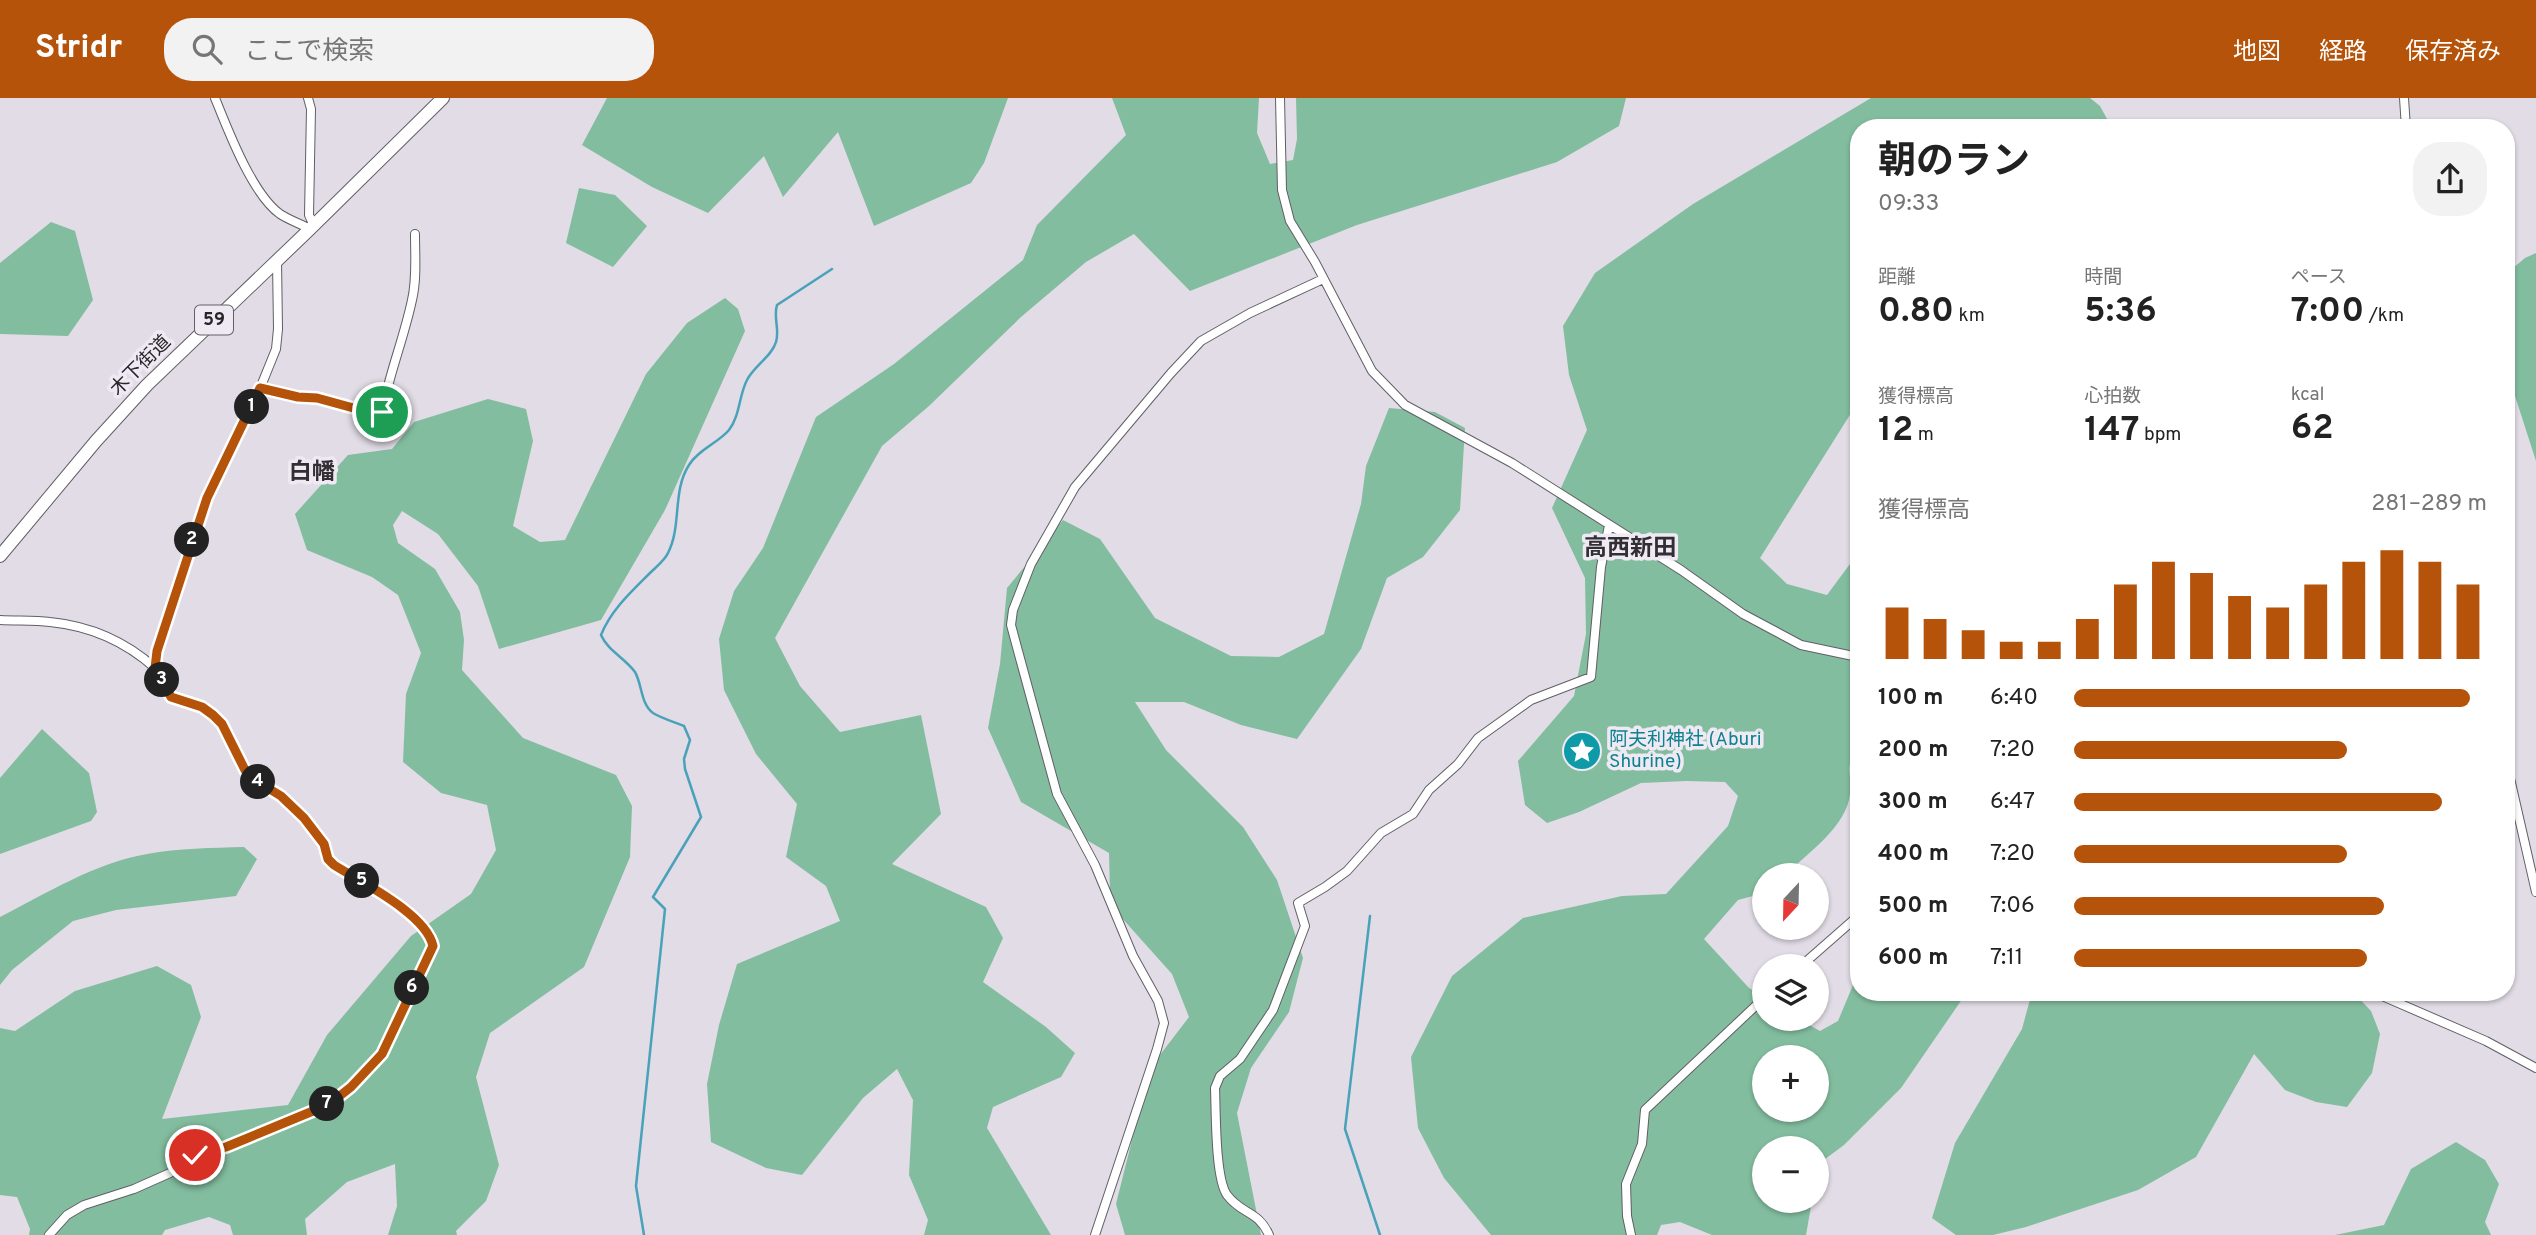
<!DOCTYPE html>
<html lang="ja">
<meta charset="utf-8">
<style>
body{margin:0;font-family:Overpass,"Noto Sans JP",sans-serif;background:#f2f2f2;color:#222;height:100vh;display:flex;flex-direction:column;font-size:26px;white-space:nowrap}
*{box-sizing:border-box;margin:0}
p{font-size:23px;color:#767676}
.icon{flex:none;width:38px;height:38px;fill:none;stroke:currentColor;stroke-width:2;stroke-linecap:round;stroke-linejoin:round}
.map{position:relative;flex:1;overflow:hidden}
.panel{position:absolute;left:1850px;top:21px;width:665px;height:882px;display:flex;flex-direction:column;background:#fff;border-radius:28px;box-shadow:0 2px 5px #0004}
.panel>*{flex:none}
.needle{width:46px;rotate:202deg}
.controls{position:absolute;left:1752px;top:765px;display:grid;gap:14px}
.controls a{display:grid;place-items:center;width:77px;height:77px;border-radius:50%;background:#fff;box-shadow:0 2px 5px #0004;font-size:35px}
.pin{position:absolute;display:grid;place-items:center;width:60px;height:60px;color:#fff;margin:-30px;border:4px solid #fff;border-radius:50%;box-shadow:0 2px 7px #0007}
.km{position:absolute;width:35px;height:35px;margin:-18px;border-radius:50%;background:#222;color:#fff;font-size:19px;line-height:35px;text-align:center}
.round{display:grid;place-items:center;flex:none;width:74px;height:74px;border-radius:28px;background:#f2f2f2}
.overview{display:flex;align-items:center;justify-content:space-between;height:119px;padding:0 28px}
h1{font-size:38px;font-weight:700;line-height:52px}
.stats{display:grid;grid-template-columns:repeat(3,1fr);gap:10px;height:119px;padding:7px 28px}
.stats div{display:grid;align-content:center}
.stats b{font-size:35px;font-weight:700}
.stats small{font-size:19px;font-weight:400}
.stats p{font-size:19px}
.chart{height:196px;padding:14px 28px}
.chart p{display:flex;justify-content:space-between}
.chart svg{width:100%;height:126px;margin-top:7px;stroke:#b45309;stroke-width:6}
ul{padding:0 28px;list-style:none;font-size:23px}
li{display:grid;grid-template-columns:112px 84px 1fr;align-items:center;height:52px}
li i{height:18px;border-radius:9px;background:#b45309}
header{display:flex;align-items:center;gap:42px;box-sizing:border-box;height:98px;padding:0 35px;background:#b45309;color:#fff}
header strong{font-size:33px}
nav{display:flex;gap:38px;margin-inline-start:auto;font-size:24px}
.search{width:490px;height:63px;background:#f2f2f2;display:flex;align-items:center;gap:18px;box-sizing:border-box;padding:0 24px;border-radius:28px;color:#767676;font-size:26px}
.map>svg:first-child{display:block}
.green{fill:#83bd9f;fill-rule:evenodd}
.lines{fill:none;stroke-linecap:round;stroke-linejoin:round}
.stream{stroke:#49a2ba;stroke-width:2.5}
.minor-casing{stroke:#625e66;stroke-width:10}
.primary-casing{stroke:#625e66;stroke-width:14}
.minor{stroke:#fff;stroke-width:8}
.primary{stroke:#fff;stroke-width:12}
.route-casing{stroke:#fff;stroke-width:14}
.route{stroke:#b45309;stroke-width:9}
.labels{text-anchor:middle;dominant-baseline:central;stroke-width:7;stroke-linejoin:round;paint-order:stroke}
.shield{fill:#eee9f2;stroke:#626065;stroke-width:2}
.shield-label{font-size:18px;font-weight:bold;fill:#262528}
.street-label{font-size:19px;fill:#262528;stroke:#eee9f2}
.culture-label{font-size:19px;fill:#0d838f;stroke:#eee9f2;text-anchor:start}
.quarter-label{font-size:23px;font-weight:bold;fill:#312e34;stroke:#eee9f2}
</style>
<header>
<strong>Stridr</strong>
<div class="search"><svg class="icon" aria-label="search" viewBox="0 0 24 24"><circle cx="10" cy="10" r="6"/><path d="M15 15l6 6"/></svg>ここで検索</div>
<nav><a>地図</a><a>経路</a><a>保存済み</a></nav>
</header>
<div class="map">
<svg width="2536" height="1137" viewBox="0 0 2536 1137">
<rect width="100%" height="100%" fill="#e1dce5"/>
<!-- green -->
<path class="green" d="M607 0H1008L984 65 971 85 874 128 838 34 783 99 764 58 708 115 652 89 582 47Z
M1112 0H1259L1257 35 1270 66 1293 62 1297 41 1296 0H1626L1619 28 1557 64 1357 127 1190 193 1134 136 1086 164 1021 219 929 308 882 348 775 540 800 588 840 634 921 617 941 716 892 766 986 809 1003 840 983 884 1046 929 1075 955 1061 979 993 1009 987 1030 1051 1137H924L928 1122 909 1077 913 1002 897 971 863 1000 802 1077 766 1070 711 1044 707 986 719 927 737 866 840 823 826 788 786 759 797 706 756 656 724 592 719 541 734 493 763 450 816 319 894 266 1023 162 1037 127 1126 37Z
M1871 0H2090L2100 8 2112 30H1858V304L1760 460 1787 486 1827 497 1858 455V649C1843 673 1853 672 1850 696 1847 728 1807 756 1785 777H1764V795L1738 802 1704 841 1749 890 1764 899V920L1799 921 1820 933 1838 923 1858 875V894H1967L1901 990 1844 1047 1817 1067 1816 1050H1764V1102L1812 1103 1806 1137H1712L1680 1124 1661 1127 1657 1137H1491L1444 1080 1418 1030 1411 959 1452 878 1523 820 1622 798 1666 796 1728 728 1738 698 1725 684 1686 683 1641 685 1579 714 1547 725 1525 707 1518 663 1574 598 1586 536 1585 480 1552 410 1587 332 1569 277 1563 228 1595 175 1693 106ZM1764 959H1816V1012H1764Z
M579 90 615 97 647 128 613 169 566 145Z
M51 124 75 133 93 202 68 238 0 236V165Z
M2536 155V363L2506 270V176L2525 160Z
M725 200 738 211 745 233 665 412 601 522 499 551 478 488 438 436 402 413 393 427 398 445 435 471 460 514 464 542 462 572 523 640 616 677 632 708 630 759 584 869 490 935 476 979 499 1067 486 1103 456 1133 457 1137H388L397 1108 395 1066 347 1084 305 1121 307 1137H233L230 1127 209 1119 165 1132 162 1137H29L30 1131 17 1099 0 1097V930L15 933 75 893 157 868 191 887 201 919 162 1021 288 1007 327 937 411 838 471 796 496 752 487 707 441 695 403 664 406 596 421 555 398 497 372 479 307 452 295 416 348 357 392 351 414 324 488 301 526 311 533 343 513 428 540 444 565 442 646 276 687 225Z
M1389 310 1435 314 1465 330 1460 412 1423 459 1387 480 1361 551 1297 641 1241 627 1184 604H1135L1166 652 1243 729 1277 782 1303 860 1289 914 1251 970 1237 1015 1261 1137H1125L1116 1106 1150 970 1189 919 1172 876 1121 819 1110 795 1109 755 1021 704 988 630 1000 566 1007 490 1063 422 1100 441 1155 520 1231 558 1279 559 1324 536 1361 406 1366 368Z
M42 631 89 675 97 714 91 723 0 756V680Z
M244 749 257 761 236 798 116 812 73 823 12 872 0 887V819C47 795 95 765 147 756 179 750 212 750 244 749Z
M2032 894H2353L2371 913 2380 936 2372 975 2347 1009 2316 1004 2285 992 2254 956 2196 1059 2138 1092 2026 1129 1993 1137H1956L1932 1120 1955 1045 2022 931Z
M2456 1044 2485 1062 2499 1086 2485 1124 2491 1137H2335L2384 1127 2411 1071Z"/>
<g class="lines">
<!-- stream -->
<path class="stream" d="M1370 818 1345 1031 1380 1137
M644 1137 636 1088 665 811 653 799 701 719 685 671 684 661 690 642 684 628C674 624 661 620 653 615 641 607 642 586 635 574 625 560 608 553 601 537 611 512 632 493 650 475 656 469 665 462 668 455 682 428 672 393 689 367 698 352 718 345 729 332 740 318 739 297 747 282 754 268 772 258 776 244 780 232 773 219 777 207L832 171"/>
<defs>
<path id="minor" d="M215 0C228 32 252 96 280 116 289 122 301 126 310 131
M308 0 311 11 309 117 314 128
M1280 0 1282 92 1290 123 1315 164 1372 273 1405 307 1512 365 1681 472 1743 516 1801 547 1858 559
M2404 0 2406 30
M260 290 298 299 317 300 379 317 382 314C389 276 404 240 412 202 417 181 415 158 415 136
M0 522C17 523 34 522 50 524 90 528 125 543 155 570
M2506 663 2536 794
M1801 868 1858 818
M2373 894 2486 943 2536 970
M49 1137 67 1117 84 1107 134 1091 170 1075 195 1057 226 1049 332 1004 351 989 381 956 433 848C426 816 361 784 334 767L328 761 324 746 304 720 281 698 253 681 245 672 222 626 213 617 202 609 171 599 155 570 157 553 207 400 255 303 276 251 278 231 277 163
M1095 1137 1157 951 1164 925 1158 903 1133 858 1095 767 1057 696 1018 553 1011 527 1013 512 1031 466 1075 389 1171 275 1201 243 1250 215 1323 181
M1269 1137C1258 1112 1242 1117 1227 1097 1215 1080 1216 1013 1215 990L1220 978 1240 961 1273 912 1305 828 1298 805 1325 789 1347 773 1381 735 1413 716 1429 692 1458 666 1478 640 1531 602 1591 579 1601 469 1609 427
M1631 1137 1627 1118 1626 1086 1642 1046 1645 1012 1764 900"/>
<path id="primary" d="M0 458 96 343 147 287 310 131 443 0"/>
</defs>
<!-- minor casing -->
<use href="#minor" class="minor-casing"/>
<!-- primary casing -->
<use href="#primary" class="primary-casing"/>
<!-- minor -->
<use href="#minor" class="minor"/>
<!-- primary -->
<use href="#primary" class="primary"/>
</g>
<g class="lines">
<defs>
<path id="route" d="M195 1057 226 1049 313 1013 332 1004 351 989 382 956 433 848C426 816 361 784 334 767L328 761 324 746 304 720 281 698 253 681 245 672 222 626 213 617 202 609 171 599 155 570 157 553 207 400 260 290 298 299 317 300 379 317 382 314"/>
</defs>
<!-- route casing -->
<use href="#route" class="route-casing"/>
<!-- route -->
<use href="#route" class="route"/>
</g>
<!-- icons -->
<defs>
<symbol id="sight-disc" viewBox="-11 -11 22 22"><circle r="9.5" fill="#0f9aa8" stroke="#eee9f2"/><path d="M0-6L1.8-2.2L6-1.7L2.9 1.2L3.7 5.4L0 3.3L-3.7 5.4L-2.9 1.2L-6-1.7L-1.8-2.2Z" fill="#fff"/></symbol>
</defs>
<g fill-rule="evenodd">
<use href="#sight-disc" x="1560" y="631" width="44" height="44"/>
</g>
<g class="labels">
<!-- shield labels -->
<rect class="shield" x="195" y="207.5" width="38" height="29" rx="5"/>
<g class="shield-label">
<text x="214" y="222">59</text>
</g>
<!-- street labels -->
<g class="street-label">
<text transform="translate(141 268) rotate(-45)">木下街道</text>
</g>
<!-- culture labels -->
<g class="culture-label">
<text x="1609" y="642">阿夫利神社 (Aburi<tspan x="1609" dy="22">Shurine)</tspan></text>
</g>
<!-- quarter labels -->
<g class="quarter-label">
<text x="312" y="375">白幡</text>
<text x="1630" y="451">高西新田</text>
</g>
</g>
</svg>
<div class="controls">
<a><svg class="needle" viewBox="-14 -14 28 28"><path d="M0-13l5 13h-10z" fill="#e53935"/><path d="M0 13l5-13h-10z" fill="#767676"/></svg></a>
<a><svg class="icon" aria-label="layers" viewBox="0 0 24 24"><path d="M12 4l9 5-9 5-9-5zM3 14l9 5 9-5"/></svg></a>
<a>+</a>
<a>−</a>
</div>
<div class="pin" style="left:382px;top:314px;background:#1e9e55"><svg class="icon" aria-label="arrive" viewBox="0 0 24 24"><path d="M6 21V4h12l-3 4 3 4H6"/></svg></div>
<div class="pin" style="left:195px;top:1057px;background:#d93025"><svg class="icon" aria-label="check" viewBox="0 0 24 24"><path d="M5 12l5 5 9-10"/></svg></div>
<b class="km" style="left:252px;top:309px">1</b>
<b class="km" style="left:192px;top:442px">2</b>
<b class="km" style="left:162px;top:582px">3</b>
<b class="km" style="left:258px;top:684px">4</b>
<b class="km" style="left:362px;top:783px">5</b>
<b class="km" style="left:412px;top:890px">6</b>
<b class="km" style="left:327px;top:1006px">7</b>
<section class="panel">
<div class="overview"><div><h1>朝のラン</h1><p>09:33</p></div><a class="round"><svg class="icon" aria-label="share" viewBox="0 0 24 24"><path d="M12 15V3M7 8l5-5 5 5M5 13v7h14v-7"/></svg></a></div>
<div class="stats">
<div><p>距離</p><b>0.80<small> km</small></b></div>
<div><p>時間</p><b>5:36</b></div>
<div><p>ペース</p><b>7:00<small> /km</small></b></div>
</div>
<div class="stats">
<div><p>獲得標高</p><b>12<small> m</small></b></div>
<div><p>心拍数</p><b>147<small> bpm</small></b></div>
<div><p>kcal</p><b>62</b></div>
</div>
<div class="chart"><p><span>獲得標高</span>281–289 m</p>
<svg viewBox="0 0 160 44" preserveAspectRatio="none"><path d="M5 44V26M15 44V30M25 44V34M35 44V38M45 44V38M55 44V30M65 44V18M75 44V10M85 44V14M95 44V22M105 44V26M115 44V18M125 44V10M135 44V6M145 44V10M155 44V18"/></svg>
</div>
<ul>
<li><b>100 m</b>6:40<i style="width:96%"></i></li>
<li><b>200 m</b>7:20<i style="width:66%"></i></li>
<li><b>300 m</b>6:47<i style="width:89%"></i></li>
<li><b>400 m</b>7:20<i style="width:66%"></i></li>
<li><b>500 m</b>7:06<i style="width:75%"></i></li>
<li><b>600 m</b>7:11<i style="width:71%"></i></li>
</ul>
</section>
</div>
